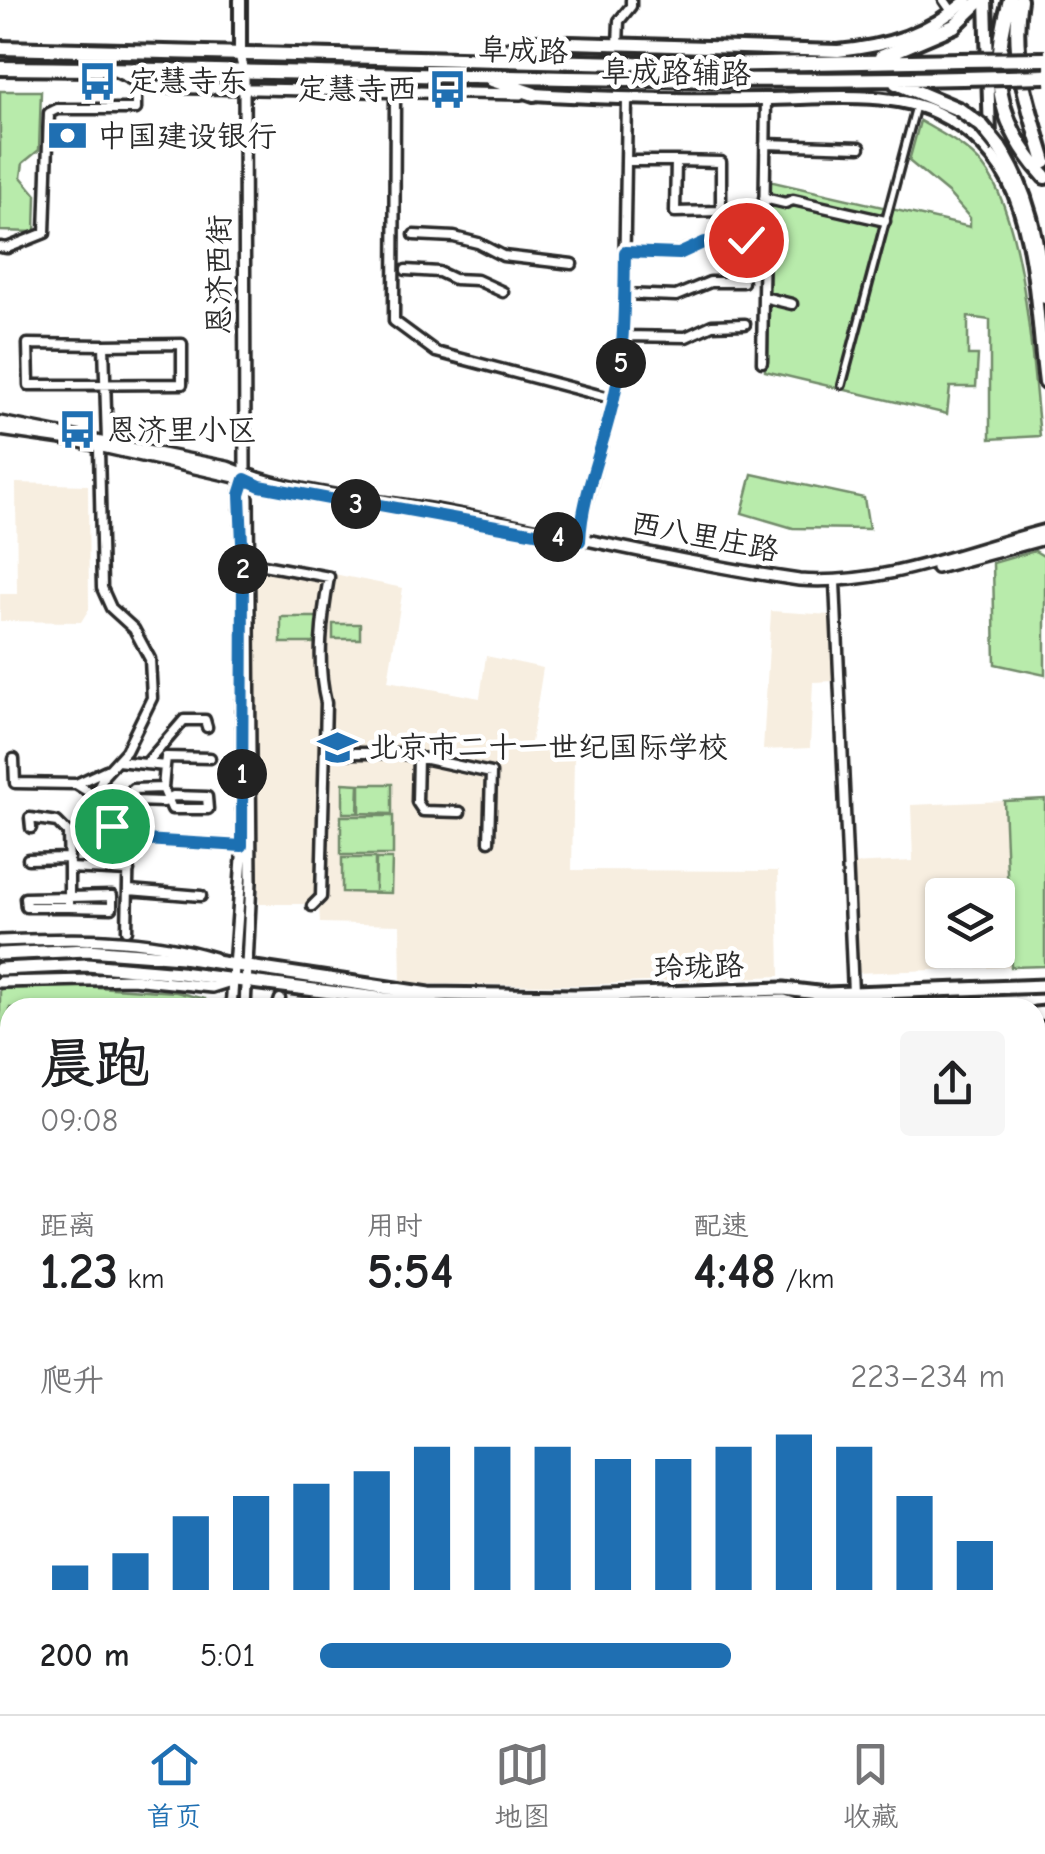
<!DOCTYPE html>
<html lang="zh">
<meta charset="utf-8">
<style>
body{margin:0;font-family:"Comic Neue","LXGW WenKai TC",sans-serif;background:#f6f6f6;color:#202124;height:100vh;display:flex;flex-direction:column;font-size:38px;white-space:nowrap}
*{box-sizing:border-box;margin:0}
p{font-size:32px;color:#757577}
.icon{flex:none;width:55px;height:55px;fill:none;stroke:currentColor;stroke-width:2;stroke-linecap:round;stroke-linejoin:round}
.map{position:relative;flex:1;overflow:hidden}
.drawer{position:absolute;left:0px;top:998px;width:1045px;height:718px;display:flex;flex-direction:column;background:#fff;border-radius:30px 30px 0 0;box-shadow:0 2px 8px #0004}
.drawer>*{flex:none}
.buttons{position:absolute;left:925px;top:878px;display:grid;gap:20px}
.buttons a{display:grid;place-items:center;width:90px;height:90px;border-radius:10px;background:#fff;box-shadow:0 2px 8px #0004;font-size:50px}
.pin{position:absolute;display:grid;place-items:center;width:85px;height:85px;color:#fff;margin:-42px;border:5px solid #fff;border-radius:50%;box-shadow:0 2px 10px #0007}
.km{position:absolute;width:50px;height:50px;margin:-25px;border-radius:50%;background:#222;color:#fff;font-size:28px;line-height:50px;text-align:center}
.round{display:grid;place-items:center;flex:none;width:105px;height:105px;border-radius:10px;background:#f6f6f6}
.head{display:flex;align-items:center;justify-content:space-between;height:170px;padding:0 40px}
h1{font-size:55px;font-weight:600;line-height:75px}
.metrics{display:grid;grid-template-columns:repeat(3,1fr);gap:15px;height:170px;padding:10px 40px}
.metrics div{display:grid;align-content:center}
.metrics b{font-size:50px;font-weight:600}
.metrics small{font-size:28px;font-weight:400}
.metrics p{font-size:28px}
.chart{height:280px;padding:20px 40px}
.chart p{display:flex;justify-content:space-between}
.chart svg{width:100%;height:180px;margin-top:10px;stroke:#1f6fb2;stroke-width:6}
ul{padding:0 40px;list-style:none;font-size:32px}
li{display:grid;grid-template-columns:160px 120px 1fr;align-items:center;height:75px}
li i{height:25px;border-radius:12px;background:#1f6fb2}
.menu{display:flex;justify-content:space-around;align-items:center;height:140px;border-top:2px solid #e0e0e0;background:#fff;font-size:28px;color:#757577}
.menu a{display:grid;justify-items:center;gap:5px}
.menu .on{color:#1f6fb2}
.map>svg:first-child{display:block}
.built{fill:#f7eee0;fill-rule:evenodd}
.green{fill:#b8ebab;stroke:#728b6b;stroke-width:2.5}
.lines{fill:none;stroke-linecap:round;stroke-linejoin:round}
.pedestrian-casing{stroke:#2b2b2b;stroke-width:12}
.minor-casing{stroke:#2b2b2b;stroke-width:15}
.tertiary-casing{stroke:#2b2b2b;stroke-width:16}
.secondary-casing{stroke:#2b2b2b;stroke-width:18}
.primary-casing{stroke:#2b2b2b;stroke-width:19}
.trunk-casing{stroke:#2b2b2b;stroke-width:20}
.pedestrian{stroke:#fff;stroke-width:5}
.minor{stroke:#fff;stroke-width:8}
.tertiary{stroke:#fff;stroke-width:9}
.secondary{stroke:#fff;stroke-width:10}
.primary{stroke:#fff;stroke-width:11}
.trunk{stroke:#fff;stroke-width:12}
.rail-casing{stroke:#2b2b2b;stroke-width:6}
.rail{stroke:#fff;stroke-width:2.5;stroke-dasharray:8;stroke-linecap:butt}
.trunk-bridge-casing{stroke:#2b2b2b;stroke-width:20;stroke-linecap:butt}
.trunk-bridge{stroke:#fff;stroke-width:12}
.route-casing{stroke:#fff;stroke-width:20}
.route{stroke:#1f6fb2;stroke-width:12}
.labels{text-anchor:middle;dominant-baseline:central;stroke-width:9;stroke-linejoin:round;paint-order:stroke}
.street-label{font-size:30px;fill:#2b2b2b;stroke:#fff}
.poi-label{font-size:30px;fill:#2b2b2b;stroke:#fff;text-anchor:start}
</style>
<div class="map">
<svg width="1045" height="1714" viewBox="0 0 1045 1714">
<rect width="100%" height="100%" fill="#fff"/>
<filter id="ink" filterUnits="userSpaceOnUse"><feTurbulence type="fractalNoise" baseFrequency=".01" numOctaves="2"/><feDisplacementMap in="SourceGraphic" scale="20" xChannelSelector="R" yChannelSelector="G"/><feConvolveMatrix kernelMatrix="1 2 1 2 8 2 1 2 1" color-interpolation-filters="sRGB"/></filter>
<g filter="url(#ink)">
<!-- built -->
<path class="built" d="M16 483 88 485 89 609 81 622 0 621V594H17Z
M255 558 403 588 388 681 480 698 486 656 543 668 530 749 574 758 572 870 778 871 780 976 581 985 401 984 400 925 320 923 319 904H259Z
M771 611 830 615 834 681 813 682 810 748 763 750Z
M1004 801 1011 967 854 973 850 864 913 861 911 805ZM942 895H998V950H942Z
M0 1053H10V1246H0Z
M741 1705H846L847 1714H737L738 1706Z"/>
<!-- green -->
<path class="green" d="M0 91H41L39 150 23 163 21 177 36 195 35 232 0 231Z
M920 121C942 134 966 145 983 166 1026 220 1032 365 1040 436L990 439V320L968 317V355H978L976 387H950L947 414 765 371 769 181 970 227V218L949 194 909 161Z
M752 474 864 498 869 529 793 528 742 513Z
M1035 551 1045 557V675L995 664 993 563Z
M281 617H319V643H281Z
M333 624H360V639H333Z
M343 783 359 784 358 813H343Z
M360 784H392V814L360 813Z
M1045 799V966L1011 967 1004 801Z
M341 816H393V855H341Z
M342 858H375V891L376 859H392L391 893 342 892Z
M80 986 176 992 205 999 210 1007 10 1008V1034H0V989Z
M0 1567 10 1568V1705H20L21 1714H0Z
M659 1705H722L723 1714H660Z"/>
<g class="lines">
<defs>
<path id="pedestrian" d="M842 385 916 106"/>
<path id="minor" d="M944 0 953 13
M618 45 619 21 631 6V0
M395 91 394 321 436 352 614 399
M765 144 860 147
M627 161H676L675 212 721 211V162L676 161
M764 198 785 203 793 200 885 221
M414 235 454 237 478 243 503 256 572 264
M0 247 7 248 45 233 49 113 57 109H136V87
M625 252 679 253 705 242 746 240
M406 270 439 272 454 279 477 280 503 292
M624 294 676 296 710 282H743
M763 297 792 304
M624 336 686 337 712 325 745 324
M104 345 182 344V384L29 385 28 344 104 345 107 442
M762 362 766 99
M99 448 102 588 111 608 134 629 150 659 152 698 126 751 104 775 97 790 112 827 129 839 242 845
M580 541 582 517 614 399 623 349 627 100
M247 562 329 577C322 617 316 663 326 703L321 897 312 906
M835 582 853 993
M325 753H399L491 773 489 841
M418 757 417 802 423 811 460 812
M14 759 15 783 76 784
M117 761 165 766 163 788 133 789V801L164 802 173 796 207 797 208 809H172L163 788
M146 764 184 720H205L207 727
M165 766 166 757 210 758
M99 798 76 784 106 770
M31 828 30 818 57 822 68 833
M28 859 69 858
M69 868V907H26L25 898 112 896V908L69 907
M111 870 68 833 69 868 129 871
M129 890 201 896
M127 930 129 839
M277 1008 280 999
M1035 1579H1045
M422 1705V1714
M727 1705V1714"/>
<path id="tertiary" d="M240 55 244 71 245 474 248 498 251 881 245 1008
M115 71 148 87 521 94
M0 422 227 467C298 496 376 499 452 513 567 534 682 563 799 580 885 586 963 551 1045 530
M0 430 76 441 244 479
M243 561 240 495 244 482
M937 568 1045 539
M0 941C73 938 144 936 214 958
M0 982 132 979 212 987 231 981
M231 1008 242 858V701
M0 1261H10
M0 1271H10
M0 1518H10
M653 1705 654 1714
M210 1714 276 1705
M262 1714 329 1705"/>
<path id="secondary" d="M986 0 990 137
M537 42 838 51C888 46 928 34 967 0
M240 55V0
M534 94C610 99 686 100 763 99 817 99 886 89 937 113 971 129 1000 159 1014 194 1037 252 1037 321 1045 383"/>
<path id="primary" d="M0 954 87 950 182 957 429 994 576 996 784 989 826 994 1045 986
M0 969 87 965 180 973 458 1008
M568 1008 784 1001 805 1008
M1035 1014 1045 1013"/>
<path id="trunk" d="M1010 0C990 71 994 121 1045 177
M1020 0C1010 57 1029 108 1045 162
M0 48 711 65 961 60
M491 54 537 42
M881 57 954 26 981 0
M0 68C321 70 641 85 962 78
M492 80 534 94
M896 83 960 110
M999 147C1030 193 1037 244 1045 297"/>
</defs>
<!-- pedestrian casing -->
<use href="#pedestrian" class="pedestrian-casing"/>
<!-- minor casing -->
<use href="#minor" class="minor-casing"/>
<!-- tertiary casing -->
<use href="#tertiary" class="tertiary-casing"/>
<!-- secondary casing -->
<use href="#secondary" class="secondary-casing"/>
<!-- primary casing -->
<use href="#primary" class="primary-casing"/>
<!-- trunk casing -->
<use href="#trunk" class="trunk-casing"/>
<!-- pedestrian -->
<use href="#pedestrian" class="pedestrian"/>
<!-- minor -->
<use href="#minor" class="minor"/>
<!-- tertiary -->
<use href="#tertiary" class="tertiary"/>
<!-- secondary -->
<use href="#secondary" class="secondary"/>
<!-- primary -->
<use href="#primary" class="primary"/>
<!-- trunk -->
<use href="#trunk" class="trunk"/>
<defs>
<path id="rail" d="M1035 1240 1045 1241"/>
</defs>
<!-- rail casing -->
<use href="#rail" class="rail-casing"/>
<!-- rail -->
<use href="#rail" class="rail"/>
<defs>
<path id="trunk-bridge" d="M961 60 1045 59
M962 78 1045 76
M960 110 982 126 999 147"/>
</defs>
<!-- trunk-bridge casing -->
<use href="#trunk-bridge" class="trunk-bridge-casing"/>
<!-- trunk-bridge -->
<use href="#trunk-bridge" class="trunk-bridge"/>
</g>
</g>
<g class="lines" filter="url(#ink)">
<defs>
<path id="route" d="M112 826 129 839 242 846 243 567 240 495 245 479 260 486 356 504 380 505 580 541C582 493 604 446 614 398 625 350 624 301 625 252L679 254 705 242 746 240"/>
</defs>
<!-- route casing -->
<use href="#route" class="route-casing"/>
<!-- route -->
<use href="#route" class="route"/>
</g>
<!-- icons -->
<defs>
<symbol id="bus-bare" viewBox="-9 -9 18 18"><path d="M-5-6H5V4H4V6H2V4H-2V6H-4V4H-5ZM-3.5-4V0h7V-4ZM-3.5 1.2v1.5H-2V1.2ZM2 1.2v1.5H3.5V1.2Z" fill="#1f6fb2" stroke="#fff" stroke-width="2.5" paint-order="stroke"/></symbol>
<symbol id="bank-bare" viewBox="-9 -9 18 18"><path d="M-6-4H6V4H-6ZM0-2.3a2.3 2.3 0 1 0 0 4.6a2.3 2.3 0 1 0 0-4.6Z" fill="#1f6fb2" stroke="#fff" stroke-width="2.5" paint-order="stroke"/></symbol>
<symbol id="school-bare" viewBox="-9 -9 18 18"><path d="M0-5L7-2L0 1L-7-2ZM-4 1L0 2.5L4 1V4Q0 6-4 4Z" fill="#1f6fb2" stroke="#fff" stroke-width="2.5" paint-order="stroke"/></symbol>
</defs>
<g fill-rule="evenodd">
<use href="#bus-bare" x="70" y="54" width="55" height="55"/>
<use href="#bus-bare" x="420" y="62" width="55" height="55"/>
<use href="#bank-bare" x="40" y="108" width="55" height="55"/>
<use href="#bus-bare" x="50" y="402" width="55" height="55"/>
<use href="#school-bare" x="310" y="720" width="55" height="55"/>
</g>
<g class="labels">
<!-- street labels -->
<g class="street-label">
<text transform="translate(523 51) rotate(2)">阜成路</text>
<text transform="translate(676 73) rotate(1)">阜成路辅路</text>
<text transform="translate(219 275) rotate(-90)">恩济西街</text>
<text transform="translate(705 537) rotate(11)">西八里庄路</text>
<text transform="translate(699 967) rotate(-2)">玲珑路</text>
</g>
<!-- poi labels -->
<g class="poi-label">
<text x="128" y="81">定慧寺东</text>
<text x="417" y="89" text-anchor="end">定慧寺西</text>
<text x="97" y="136">中国建设银行</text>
<text x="107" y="430">恩济里小区</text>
<text x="368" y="747">北京市二十一世纪国际学校</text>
</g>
</g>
</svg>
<div class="buttons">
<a><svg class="icon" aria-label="layers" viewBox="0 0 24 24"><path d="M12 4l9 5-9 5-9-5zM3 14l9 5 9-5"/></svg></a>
</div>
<div class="pin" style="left:112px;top:826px;background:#1e9e55"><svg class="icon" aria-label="arrive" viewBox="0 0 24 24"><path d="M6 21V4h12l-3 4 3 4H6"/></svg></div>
<div class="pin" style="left:746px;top:240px;background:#d93025"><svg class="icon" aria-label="check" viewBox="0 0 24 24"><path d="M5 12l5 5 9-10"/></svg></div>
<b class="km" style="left:242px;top:774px">1</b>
<b class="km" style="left:243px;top:569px">2</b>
<b class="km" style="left:356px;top:504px">3</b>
<b class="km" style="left:558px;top:537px">4</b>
<b class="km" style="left:621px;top:363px">5</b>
<section class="drawer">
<div class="head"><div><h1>晨跑</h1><p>09:08</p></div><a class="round"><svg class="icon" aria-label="share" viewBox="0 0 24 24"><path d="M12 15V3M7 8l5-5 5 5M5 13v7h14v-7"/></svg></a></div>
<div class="metrics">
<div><p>距离</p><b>1.23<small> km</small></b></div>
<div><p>用时</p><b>5:54</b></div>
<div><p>配速</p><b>4:48<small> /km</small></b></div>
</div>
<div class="chart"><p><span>爬升</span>223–234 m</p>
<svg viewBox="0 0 160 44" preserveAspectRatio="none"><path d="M5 44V38M15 44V35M25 44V26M35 44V21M45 44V18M55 44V15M65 44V9M75 44V9M85 44V9M95 44V12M105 44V12M115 44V9M125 44V6M135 44V9M145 44V21M155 44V32"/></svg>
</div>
<ul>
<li><b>200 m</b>5:01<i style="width:60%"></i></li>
</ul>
</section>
</div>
<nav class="menu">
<a class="on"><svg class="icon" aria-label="home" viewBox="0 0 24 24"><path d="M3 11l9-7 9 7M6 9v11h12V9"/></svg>首页</a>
<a><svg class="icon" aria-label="map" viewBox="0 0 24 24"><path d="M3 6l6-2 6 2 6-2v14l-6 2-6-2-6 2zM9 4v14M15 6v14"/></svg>地图</a>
<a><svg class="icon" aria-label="saved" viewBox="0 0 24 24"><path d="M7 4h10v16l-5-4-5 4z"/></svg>收藏</a>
</nav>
